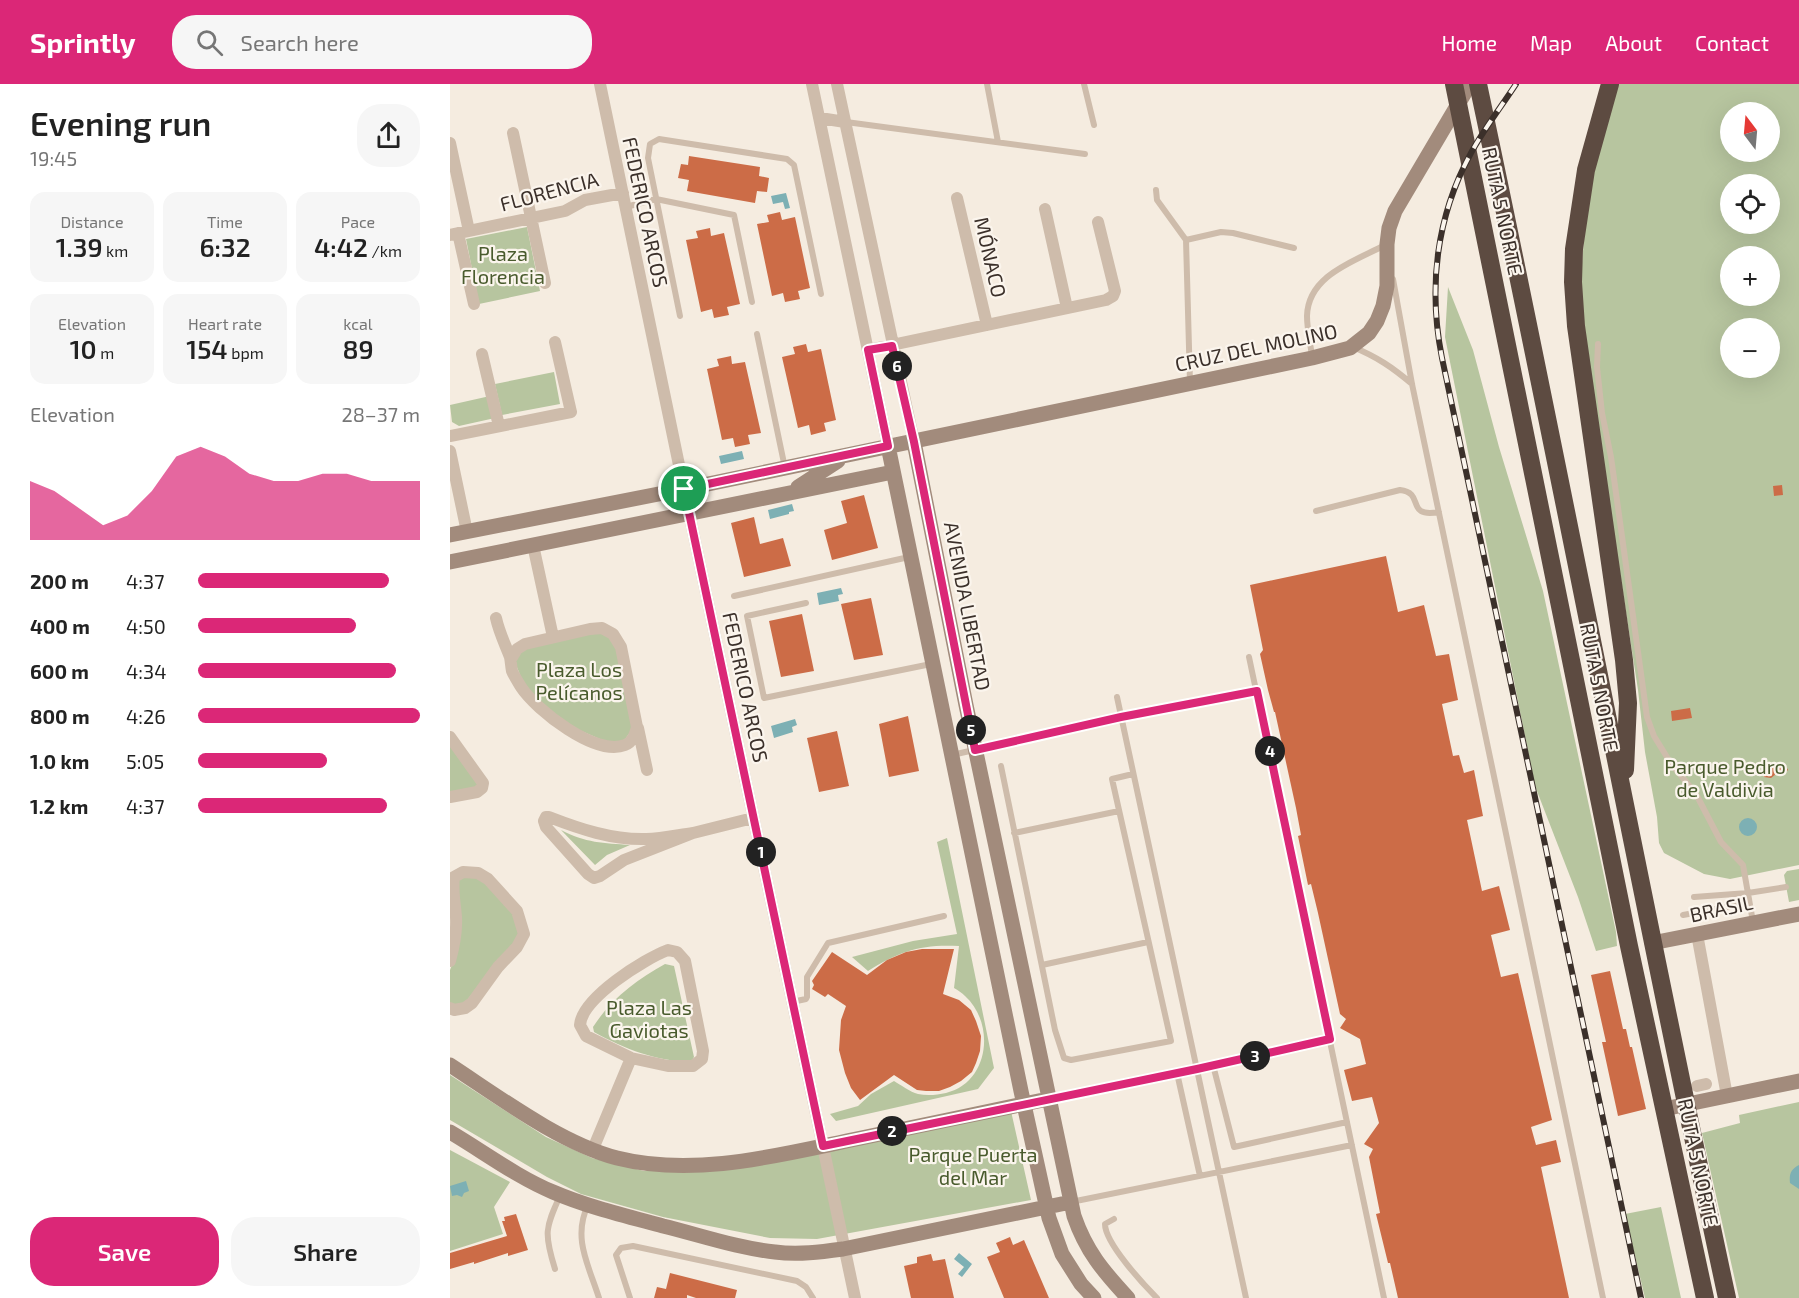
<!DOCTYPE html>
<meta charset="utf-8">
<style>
body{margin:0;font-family:"Exo 2",sans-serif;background:#f6f6f6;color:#222;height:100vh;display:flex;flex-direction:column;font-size:22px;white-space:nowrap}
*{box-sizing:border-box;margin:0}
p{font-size:20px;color:#767676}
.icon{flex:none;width:33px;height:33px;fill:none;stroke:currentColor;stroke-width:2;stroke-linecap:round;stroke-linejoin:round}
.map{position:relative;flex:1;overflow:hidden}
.sheet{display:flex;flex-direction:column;background:#fff;width:450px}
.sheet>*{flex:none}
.needle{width:39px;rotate:344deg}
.controls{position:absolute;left:1270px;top:18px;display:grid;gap:12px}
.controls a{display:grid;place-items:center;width:60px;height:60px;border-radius:50%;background:#fff;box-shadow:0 6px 24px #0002;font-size:30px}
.pin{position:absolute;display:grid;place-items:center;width:51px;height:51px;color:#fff;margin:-26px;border:3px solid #fff;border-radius:50%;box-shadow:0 2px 6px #0007}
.km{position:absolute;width:30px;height:30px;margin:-15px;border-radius:50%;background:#222;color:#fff;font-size:16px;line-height:30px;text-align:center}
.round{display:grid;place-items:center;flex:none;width:63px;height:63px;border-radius:24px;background:#f6f6f6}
.head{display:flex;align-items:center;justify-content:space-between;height:102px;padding:0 30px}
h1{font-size:33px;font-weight:600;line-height:45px}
.stats{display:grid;grid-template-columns:repeat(3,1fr);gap:9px;height:102px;padding:6px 30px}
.stats div{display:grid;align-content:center;border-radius:15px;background:#f6f6f6;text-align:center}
.stats b{font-size:26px;font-weight:600}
.stats small{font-size:16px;font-weight:400}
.stats p{font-size:16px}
.chart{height:168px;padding:12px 30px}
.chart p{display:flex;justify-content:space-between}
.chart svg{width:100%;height:108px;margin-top:6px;fill:#db2777;opacity:.7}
.action{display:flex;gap:12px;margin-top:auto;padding:12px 30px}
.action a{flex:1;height:69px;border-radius:24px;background:#db2777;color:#fff;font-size:24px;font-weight:600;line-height:69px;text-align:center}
.action a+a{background:#f6f6f6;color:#222}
ul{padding:0 30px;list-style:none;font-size:20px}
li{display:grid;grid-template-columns:96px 72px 1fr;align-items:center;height:45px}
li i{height:15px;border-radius:8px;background:#db2777}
header{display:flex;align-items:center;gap:36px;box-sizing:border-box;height:84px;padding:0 30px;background:#db2777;color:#fff}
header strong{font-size:28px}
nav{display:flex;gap:33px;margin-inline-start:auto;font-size:21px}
.search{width:420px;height:54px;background:#f6f6f6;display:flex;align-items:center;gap:15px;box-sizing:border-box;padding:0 21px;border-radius:24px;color:#767676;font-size:22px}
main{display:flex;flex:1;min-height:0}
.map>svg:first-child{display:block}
.green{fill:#b7c59f;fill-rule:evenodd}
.water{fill:#7db0b4}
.building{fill:#cc6c47}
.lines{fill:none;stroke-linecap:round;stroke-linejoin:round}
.lane{stroke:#cebcab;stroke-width:6}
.street{stroke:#cebcab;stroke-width:12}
.secondary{stroke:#a28b7c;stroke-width:15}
.highway{stroke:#5d4b41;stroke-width:18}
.rail-casing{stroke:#3b302a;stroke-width:6}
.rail{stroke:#fbf5ed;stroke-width:4;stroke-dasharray:11;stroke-linecap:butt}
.route-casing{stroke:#fff;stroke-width:12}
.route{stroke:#db2777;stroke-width:8}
.labels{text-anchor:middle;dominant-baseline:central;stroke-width:4.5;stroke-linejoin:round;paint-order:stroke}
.street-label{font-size:20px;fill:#3b302a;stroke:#fbf5ed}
.park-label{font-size:20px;fill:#495b2d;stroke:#fbf5ed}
</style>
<header>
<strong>Sprintly</strong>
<div class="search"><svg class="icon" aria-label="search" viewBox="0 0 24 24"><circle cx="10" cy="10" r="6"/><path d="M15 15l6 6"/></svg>Search here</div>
<nav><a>Home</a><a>Map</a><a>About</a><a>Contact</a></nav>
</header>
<main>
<section class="sheet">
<div class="head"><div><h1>Evening run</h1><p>19:45</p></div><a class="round"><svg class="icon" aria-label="share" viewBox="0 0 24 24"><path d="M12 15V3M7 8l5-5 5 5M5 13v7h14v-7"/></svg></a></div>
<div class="stats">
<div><p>Distance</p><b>1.39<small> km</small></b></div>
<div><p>Time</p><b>6:32</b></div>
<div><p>Pace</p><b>4:42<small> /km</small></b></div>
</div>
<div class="stats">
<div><p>Elevation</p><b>10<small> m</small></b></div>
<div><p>Heart rate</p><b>154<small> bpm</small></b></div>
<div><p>kcal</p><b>89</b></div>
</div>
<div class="chart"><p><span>Elevation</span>28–37 m</p>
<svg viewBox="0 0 160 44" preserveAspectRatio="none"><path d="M0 44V20L10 24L20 31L30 38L40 34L50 24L60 10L70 6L80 10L90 17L100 20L110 20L120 17L130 17L140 20L150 20L160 20V44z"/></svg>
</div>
<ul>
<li><b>200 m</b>4:37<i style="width:86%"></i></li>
<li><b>400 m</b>4:50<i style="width:71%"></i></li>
<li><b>600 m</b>4:34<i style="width:89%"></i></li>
<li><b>800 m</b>4:26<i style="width:100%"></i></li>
<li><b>1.0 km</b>5:05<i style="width:58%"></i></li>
<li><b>1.2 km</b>4:37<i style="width:85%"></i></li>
</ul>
<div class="action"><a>Save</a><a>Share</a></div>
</section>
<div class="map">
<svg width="1349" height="1214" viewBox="0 0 1349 1214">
<rect width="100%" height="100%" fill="#f5ece0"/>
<!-- green -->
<path class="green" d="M1167 0H1349V781L1280 795 1254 790 1214 769 1209 759 1207 733 1195 668 1188 606 1142 308 1130 202 1140 86ZM1281 28H1320V68H1281ZM1281 100H1320V140H1281ZM1281 172H1320V212H1281ZM1281 244H1320V284H1281Z
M77 143 90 207 29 220 16 155Z
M998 203 1023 266 1049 363 1093 507 1166 848 1167 862 1146 867 1128 813 1085 702 995 253Z
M104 288 110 320 52 331 45 300Z
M40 312 45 334 9 342 2 338 0 321Z
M152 548 161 552 167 564 184 643 173 658 159 659 113 639 75 603 64 576 76 563Z
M0 659 29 699 26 703 0 709Z
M111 746C135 759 154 759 180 761L157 771 145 781Z
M497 754 544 984 528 1005 386 1037 380 1030 408 1022 421 1010 444 997C451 1001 460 1008 468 1010 477 1012 487 1011 496 1009 539 999 546 940 515 912 512 909 508 906 504 904L509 862C471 860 450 867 418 887L402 873 463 857 507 850 487 758Z
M1349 785V816L1339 818 1334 791 1337 787Z
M14 792H27L65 828 71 850 13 921 0 920V886L4 876 7 795Z
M215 880 224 882 244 973 241 978C205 977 175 965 144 948L143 943C161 915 186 896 215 880Z
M0 991 96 1053 142 1074 194 1087H261L561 1027 581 1116 367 1155 320 1154 213 1133 131 1110 97 1093 0 1036Z
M1349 1018V1214H1289L1252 1049 1290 1039 1289 1031Z
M0 1066 60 1098 44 1123 53 1150 0 1167Z
M1211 1123 1231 1214H1195L1175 1130Z"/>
<!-- water -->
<path class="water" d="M336 109 340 124 335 125 333 118 323 120 321 112Z
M292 367 294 375 271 380 269 372Z
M342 420 344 427 339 428V430L320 435 318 426Z
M391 504 393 510 388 511 389 517 369 521 367 509Z
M345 635 347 641 342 643 343 648 324 654 321 642Z
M1289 743a9 9 0 1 1 18 0a9 9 0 1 1-18 0Z
M1349 1081V1105L1340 1099C1339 1090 1341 1085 1349 1081Z
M16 1097 19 1107 14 1109 12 1113 7 1111 2 1112 0 1102Z
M509 1169 522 1180 512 1193 508 1190 514 1183 504 1175Z"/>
<!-- building -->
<path class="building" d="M239 72 310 83 309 92 319 94 317 108 307 107 305 119 237 107 239 96 228 94 231 80 238 81Z
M330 128 332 136 345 133 360 204 348 207 350 215 335 218 333 209 322 212 307 140 319 138 317 131Z
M260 144 261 152 274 149 290 220 277 223 279 231 264 234 262 225 251 228 236 156 248 154 246 147Z
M356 260 358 268 371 265 386 336 374 339 376 347 361 351 359 341 348 344 332 273 345 270 343 263Z
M281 272 282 280 295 278 311 349 298 351 300 360 285 363 283 354 272 356 257 285 269 282 267 275Z
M1332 401 1333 411 1324 412 1323 402Z
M414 411 428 464 382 476 374 446 397 439 391 417Z
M304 433 310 460 333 454 341 482 294 493 281 439Z
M936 472 948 528 974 521 986 572 999 570 1008 616 992 620 1003 672 1009 671 1014 689 1024 686 1033 732 1017 736 1032 807 1049 802 1060 846 1041 851 1051 893 1068 889 1102 1036 1081 1043 1086 1061 1106 1056 1111 1078 1091 1083 1119 1214H948L940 1179H938L926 1130 930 1129 919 1073 923 1065 914 1060 929 1039 922 1013 902 1017 894 986 916 980 910 955 890 944 896 935 890 930 868 829 861 800 858 801 848 752 851 751 846 724 825 628H824L818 606 810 570 813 566 800 501Z
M421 514 433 571 404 576 391 520Z
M352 530 364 587 331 593 319 537Z
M1240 624 1242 634 1222 637 1221 627Z
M458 632 469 687 439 693 429 640Z
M387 647 399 702 369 708 357 654Z
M1328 679 1335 680 1338 686 1332 691 1326 690 1321 694 1314 693 1312 685 1318 681 1324 682Z
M472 865H504L493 910 509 916 521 926 526 937 531 952 530 967 526 979 522 988 511 997 500 1003 489 1007H476L467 1006 444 991 410 1016 401 1004 395 989 389 966 391 936 396 922 378 910 375 913 362 905 364 901 362 897 382 868 417 891 437 876 456 868Z
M1160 887 1173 945H1176L1180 963H1182L1196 1025 1168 1032 1152 958H1156L1141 891Z
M66 1130 78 1166 58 1172V1169L24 1180V1178L0 1185V1169L57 1152 52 1137H55L54 1133Z
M560 1153 563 1161 574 1156 599 1214H554L537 1173 550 1168 546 1159Z
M481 1170 483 1177 495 1175 504 1214H461L454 1182 467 1179V1173Z
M220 1189 287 1206 285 1214H246L237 1211V1214H204L207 1203 216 1205Z"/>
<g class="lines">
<!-- lane -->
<path class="lane" d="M537 0 548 58
M634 0 644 41
M396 38 635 70
M706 106 707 116 736 156 740 299
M176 123 206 115 284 131 302 218
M736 156 771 148 783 149 844 164
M943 195 962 300 1153 1214
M230 232 198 74 200 60 209 55 337 75 344 81 371 210
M307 250 335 384
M1148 260 1147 283 1152 329 1161 373 1197 633 1204 652 1220 678 1246 710 1271 758 1293 781 1303 838
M903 263C927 273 942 283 962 300
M862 274C861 261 857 246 857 232 858 191 905 177 935 161
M866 427 950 406C976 409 954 434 989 428
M284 512 459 473
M356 519 297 532 314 614 481 580
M799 573 934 1214
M667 613 796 1214
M502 671 671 633 807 607
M551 682 605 946 614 974 621 976 721 957 662 695 683 690
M564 749 669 727
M1244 813 1298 809 1336 803
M1233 831 1299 819
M592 881 698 858
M342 918 356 915 357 913V893L378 859 494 832
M763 981 784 1063 897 1038
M727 989 750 1092
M599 1015 747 985 880 955
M621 1118 902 1061
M138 1121C122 1154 139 1182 149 1214
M664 1135 655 1140C655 1159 693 1200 707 1214
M105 1185C94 1150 95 1144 110 1112
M180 1214 166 1171 171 1164 183 1162 347 1197 356 1203 363 1214"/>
<!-- street -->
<path class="street" d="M150 0 234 405 405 1214
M362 0 438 362
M387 0 464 358
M370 34 395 38
M63 49 95 199
M0 59 19 147
M507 114 537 241
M595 125 617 224
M8 149 24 220
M0 151 115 127 135 116 173 109
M418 266 656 216 663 212 665 207 648 138
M32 270 49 342
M0 352 121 328 105 258
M0 367 17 448
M83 461 103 553
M46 534C49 548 55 560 60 573 61 578 61 582 62 587 64 592 68 598 71 603 86 626 146 673 175 661 183 658 185 650 187 643L171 563 163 550 152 544 140 545 75 560 67 565 61 575
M188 644 197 686
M0 653 33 699 32 704 27 708 0 713
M243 749C228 751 212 755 196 755 162 756 130 745 99 733H96L94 737 96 743 138 790 144 794 150 792 174 776 243 749 303 734
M1247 850 1277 1012
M218 866 227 868 235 877 253 967 252 975 243 982H218L181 974 136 952 130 941C132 914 194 875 218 866Z
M0 877C4 862 7 848 6 833 5 819 2 807 4 793L13 788 28 789 38 795 67 827 74 850 67 863 48 883 22 919 15 924 4 926 0 924
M1247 1002 1256 1000
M143 1065 181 974"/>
<!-- secondary -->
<path class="secondary" d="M464 358 516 621 624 1132C636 1167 653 1187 678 1214
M438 362 571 1007 599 1134 612 1170 631 1200 644 1214
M348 403 388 377
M0 451 234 405 862 274 900 264 919 249 927 237 933 222 937 202V160L939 144 945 127 1020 0
M0 478 443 388
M1202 859 1349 830
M0 981C49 1013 110 1059 167 1074 247 1094 332 1070 411 1054 473 1041 536 1028 598 1015
M1214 1025 1349 997
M0 1048C34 1068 67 1093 103 1108 138 1123 176 1132 213 1142 250 1151 287 1164 325 1168 348 1171 371 1168 393 1165L621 1118"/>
<!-- highway -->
<path class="highway" d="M1004 0 1179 862 1255 1214
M1028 0C1114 404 1190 810 1277 1214
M1160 0 1136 86 1124 165 1123 198 1126 242 1174 576 1178 619 1175 686"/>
<defs>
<path id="rail" d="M1066 0C1051 23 1034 45 1021 69 986 133 978 204 992 274L1191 1214"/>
</defs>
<!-- rail casing -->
<use href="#rail" class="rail-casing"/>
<!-- rail -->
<use href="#rail" class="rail"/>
</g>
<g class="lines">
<defs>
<path id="route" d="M442 262 464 358 525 666 671 633 807 607 880 955 747 985 373 1062 234 405 438 362 418 266Z"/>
</defs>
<!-- route casing -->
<use href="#route" class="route-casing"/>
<!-- route -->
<use href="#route" class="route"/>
</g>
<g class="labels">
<!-- street labels -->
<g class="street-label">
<text transform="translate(99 107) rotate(-15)">FLORENCIA</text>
<text transform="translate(1053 127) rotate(78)">RUTA 5 NORTE</text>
<text transform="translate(196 128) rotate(78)">FEDERICO ARCOS</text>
<text transform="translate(541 173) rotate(77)">MÓNACO</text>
<text transform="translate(806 263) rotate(-12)">CRUZ DEL MOLINO</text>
<text transform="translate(518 522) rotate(79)">AVENIDA LIBERTAD</text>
<text transform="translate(296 603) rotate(78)">FEDERICO ARCOS</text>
<text transform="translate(1150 603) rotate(79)">RUTA 5 NORTE</text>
<text transform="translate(1271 824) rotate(-12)">BRASIL</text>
<text transform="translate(1249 1078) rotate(78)">RUTA 5 NORTE</text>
</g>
<!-- park labels -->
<g class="park-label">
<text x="53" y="169">Plaza<tspan x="53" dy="23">Florencia</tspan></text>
<text x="129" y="585">Plaza Los<tspan x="129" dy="23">Pelícanos</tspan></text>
<text x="1275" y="682">Parque Pedro<tspan x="1275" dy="23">de Valdivia</tspan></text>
<text x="199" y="923">Plaza Las<tspan x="199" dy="23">Gaviotas</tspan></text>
<text x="523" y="1070">Parque Puerta<tspan x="523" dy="23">del Mar</tspan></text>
</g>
</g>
</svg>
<div class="controls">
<a><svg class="needle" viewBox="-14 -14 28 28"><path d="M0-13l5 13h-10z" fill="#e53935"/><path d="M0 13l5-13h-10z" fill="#767676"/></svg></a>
<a><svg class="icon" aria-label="locate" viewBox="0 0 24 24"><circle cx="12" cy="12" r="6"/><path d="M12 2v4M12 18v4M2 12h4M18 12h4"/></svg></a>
<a>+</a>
<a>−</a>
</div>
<div class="pin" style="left:234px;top:405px;background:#1e9e55"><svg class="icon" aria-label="arrive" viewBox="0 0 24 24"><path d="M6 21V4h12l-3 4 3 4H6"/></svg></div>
<b class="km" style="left:311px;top:768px">1</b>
<b class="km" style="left:442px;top:1047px">2</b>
<b class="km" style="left:805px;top:972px">3</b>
<b class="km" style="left:820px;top:667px">4</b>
<b class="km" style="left:521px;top:646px">5</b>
<b class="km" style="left:447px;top:282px">6</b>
</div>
</main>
